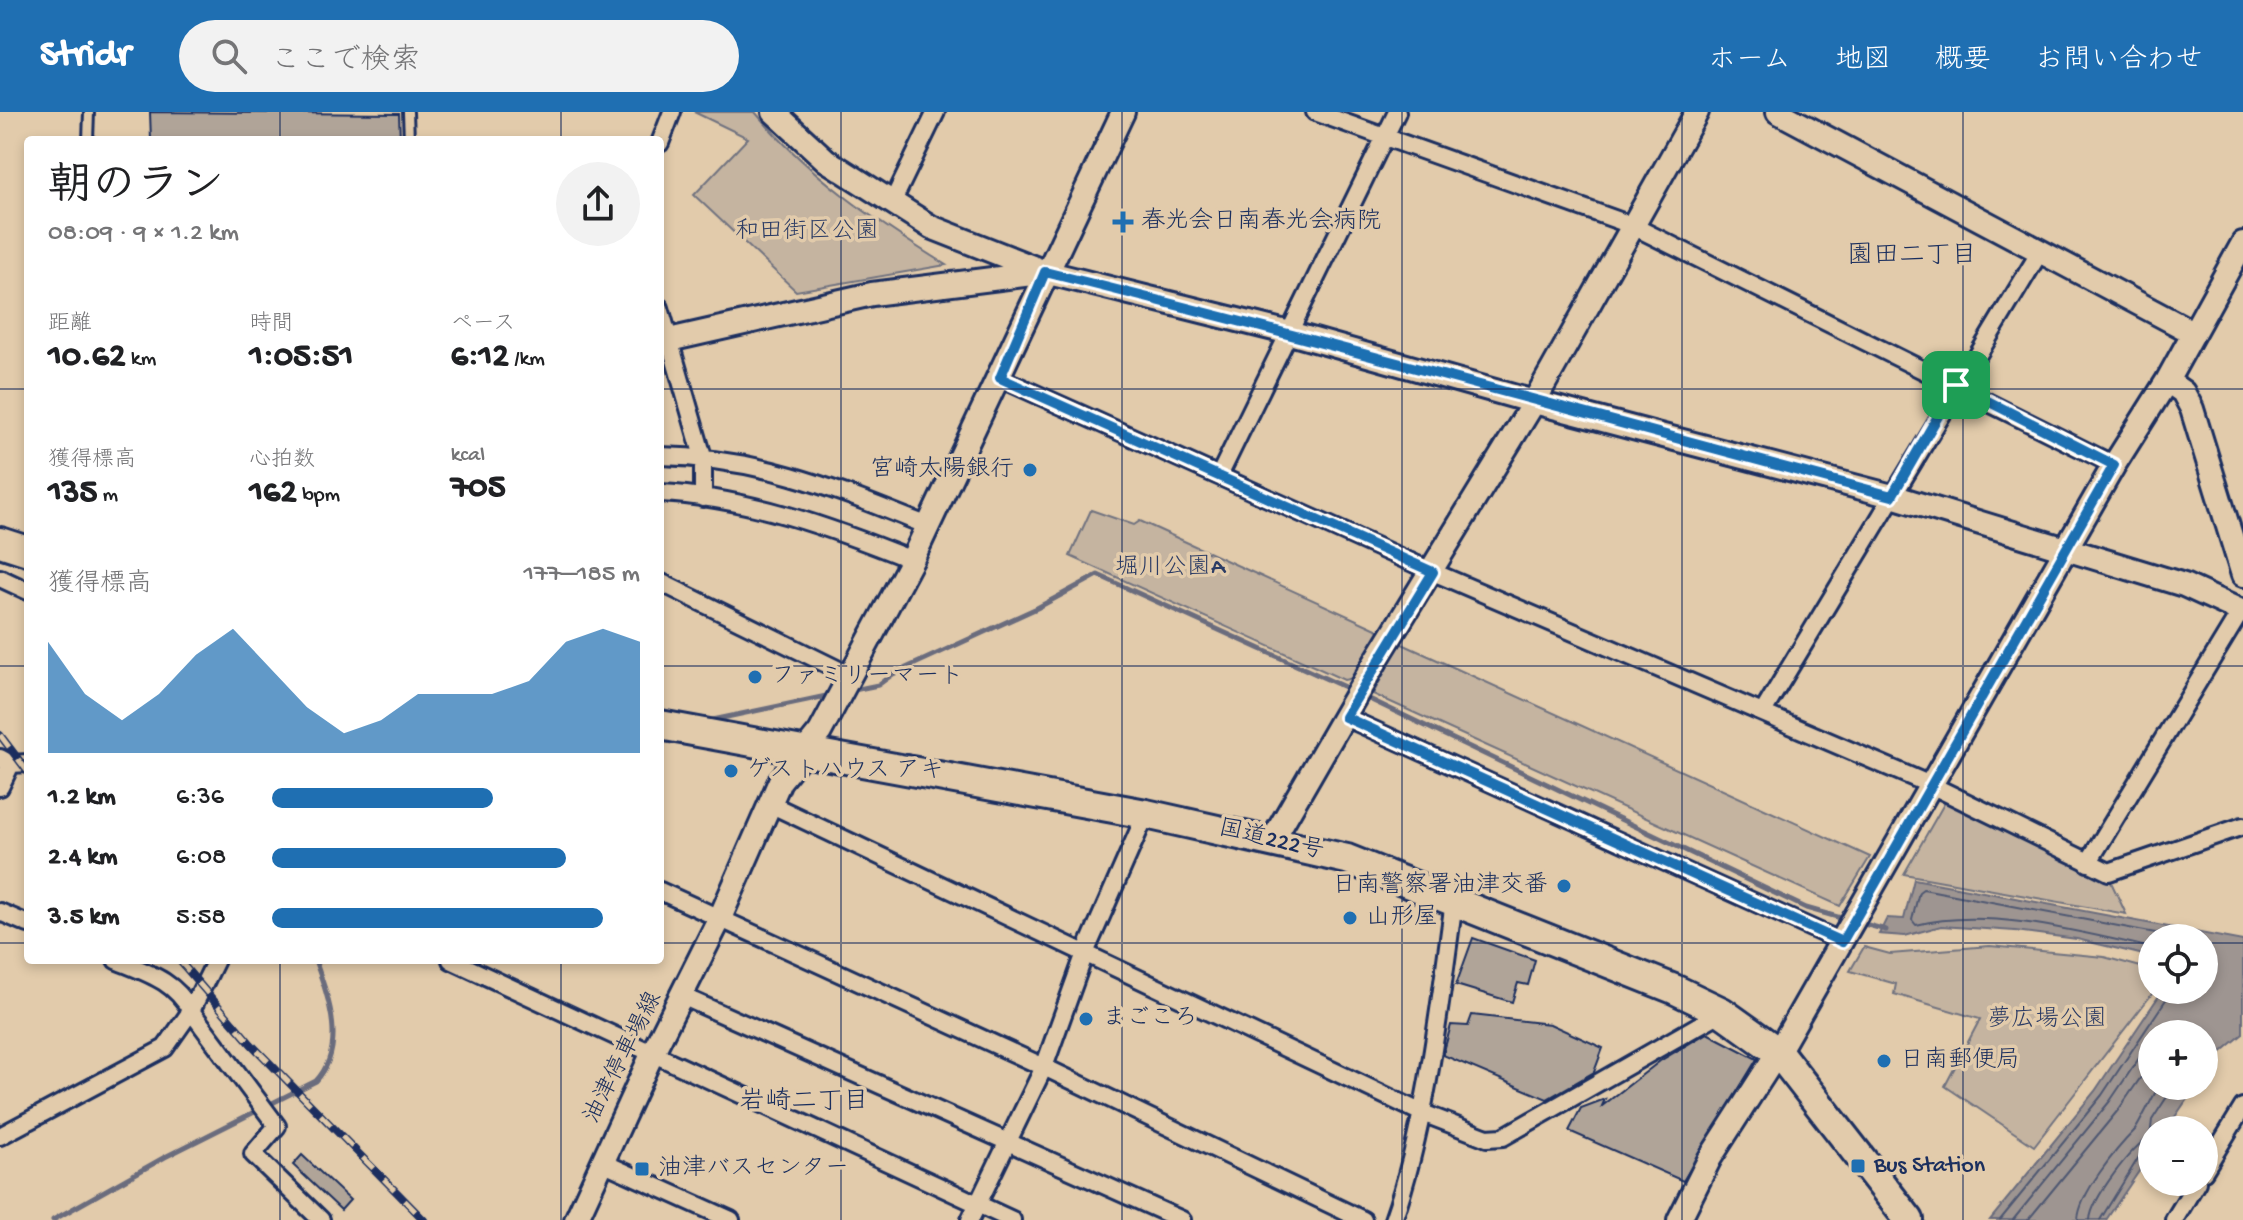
<!DOCTYPE html>
<html lang="ja">
<meta charset="utf-8">
<style>
body{margin:0;font-family:"Gochi Hand","Klee One",sans-serif;background:#f2f2f2;color:#202124;height:100vh;display:flex;flex-direction:column;font-size:30px;white-space:nowrap}
*{box-sizing:border-box;margin:0}
p{font-size:26px;color:#757577}
.icon{flex:none;width:44px;height:44px;fill:none;stroke:currentColor;stroke-width:2;stroke-linecap:round;stroke-linejoin:round}
.map{position:relative;flex:1;overflow:hidden}
.drawer{position:absolute;left:24px;top:24px;width:640px;height:828px;display:flex;flex-direction:column;background:#fff;border-radius:8px;box-shadow:0 4px 12px #0003}
.drawer>*{flex:none}
.controls{position:absolute;left:2138px;top:812px;display:grid;gap:16px}
.controls a{display:grid;place-items:center;width:80px;height:80px;border-radius:50%;background:#fff;box-shadow:0 4px 12px #0003;font-size:40px}
.pin{position:absolute;display:grid;place-items:center;width:68px;height:68px;color:#fff;margin:-34px;border-radius:16px;box-shadow:0 4px 12px #0006}
.round{display:grid;place-items:center;flex:none;width:84px;height:84px;border-radius:42px;background:#f2f2f2}
.head{display:flex;align-items:center;justify-content:space-between;height:136px;padding:0 24px}
h1{font-size:44px;font-weight:700;line-height:60px}
.figures{display:grid;grid-template-columns:repeat(3,1fr);gap:12px;height:136px;padding:8px 24px}
.figures div{display:grid;align-content:center}
.figures b{font-size:34px;font-weight:700}
.figures small{font-size:22px;font-weight:400}
.figures p{font-size:22px}
.chart{height:224px;padding:16px 24px}
.chart p{display:flex;justify-content:space-between}
.chart svg{width:100%;height:144px;margin-top:8px;fill:#1f6fb2;opacity:.7}
ul{padding:0 24px;list-style:none;font-size:26px}
li{display:grid;grid-template-columns:128px 96px 1fr;align-items:center;height:60px}
li i{height:20px;border-radius:10px;background:#1f6fb2}
header{display:flex;align-items:center;gap:48px;box-sizing:border-box;height:112px;padding:0 40px;background:#1f6fb2;color:#fff}
header strong{font-size:38px}
nav{display:flex;gap:44px;margin-inline-start:auto;font-size:28px}
.search{width:560px;height:72px;background:#f2f2f2;display:flex;align-items:center;gap:20px;box-sizing:border-box;padding:0 28px;border-radius:44px;color:#757577;font-size:30px}
.map>svg:first-child{display:block}
.green{fill:#c5b4a0;stroke:#70727f;stroke-width:2}
.water{fill:#9e9591;stroke:#6a6c7d;stroke-width:2}
.lines{fill:none;stroke-linecap:round;stroke-linejoin:round}
.shore{stroke:#4f5872;stroke-width:2}
.stream{stroke:#6a6c7d;stroke-width:5}
.building{fill:#b0a498;stroke:#1b2f5e;stroke-width:2}
.lane-casing{stroke:#1b2f5e;stroke-width:14}
.street-casing{stroke:#1b2f5e;stroke-width:22}
.secondary-casing{stroke:#1b2f5e;stroke-width:28}
.highway-casing{stroke:#1b2f5e;stroke-width:34}
.lane{stroke:#e2cbab;stroke-width:8}
.street{stroke:#e2cbab;stroke-width:16}
.secondary{stroke:#e2cbab;stroke-width:22}
.highway{stroke:#e2cbab;stroke-width:28}
.rail-casing{stroke:#1b2f5e;stroke-width:8}
.rail{stroke:#e2cbab;stroke-width:5;stroke-dasharray:15;stroke-linecap:butt}
.route-casing{stroke:#fff;stroke-width:16}
.route{stroke:#1f6fb2;stroke-width:10}
.grid{fill:none;stroke:#1b2f5e;stroke-width:2;stroke-opacity:0.55}
.poi-dot{fill:#1f6fb2;stroke:#e2cbab;stroke-width:3}
.labels{text-anchor:middle;dominant-baseline:central;stroke-width:7;stroke-linejoin:round;paint-order:stroke}
.poi-label{font-size:24px;fill:#1b2f5e;stroke:#e2cbab;text-anchor:start}
.park-label{font-size:24px;fill:#2c3c65;stroke:#e2cbab}
.street-label{font-size:24px;fill:#1b2f5e;stroke:#e2cbab}
.neighbourhood-label{font-size:26px;fill:#1b2f5e;stroke:#e2cbab}
</style>
<header>
<strong>Stridr</strong>
<div class="search"><svg class="icon" aria-label="search" viewBox="0 0 24 24"><circle cx="10" cy="10" r="6"/><path d="M15 15l6 6"/></svg>ここで検索</div>
<nav><a>ホーム</a><a>地図</a><a>概要</a><a>お問い合わせ</a></nav>
</header>
<div class="map">
<svg width="2243" height="1108" viewBox="0 0 2243 1108">
<rect width="100%" height="100%" fill="#e2cbab"/>
<filter id="ink" filterUnits="userSpaceOnUse"><feTurbulence type="fractalNoise" baseFrequency=".0125" numOctaves="2"/><feDisplacementMap in="SourceGraphic" scale="16" xChannelSelector="R" yChannelSelector="G"/><feConvolveMatrix kernelMatrix="1 2 1 2 8 2 1 2 1" color-interpolation-filters="sRGB"/></filter>
<g filter="url(#ink)">
<!-- green -->
<path class="green" d="M694 0H755C809 64 875 109 946 153L796 179 694 83 748 26Z
M1091 398 1134 413 1140 409 1383 520 1353 566 1344 568 1070 444Z
M1400 531 1870 745 1840 794 1373 582Z
M1945 690 2111 770 2126 802 1904 762Z
M1990 834 2104 845 2152 858 2155 878 2034 1034 1945 974 1980 907 1894 882 1896 872 1850 859 1864 835 1890 842Z"/>
<!-- water -->
<path class="water" d="M1914 767 2243 829V922L2219 942 2204 962V922H2152V974H2196L2166 1018H2152V1040L2106 1108H1990L2095 979 2163 878H2204V826H2152V845L2077 827 2015 819 1941 814 1905 824 1879 822 1887 806 1904 807Z"/>
<g class="lines">
<!-- shore -->
<path class="shore" d="M2152 836C2081 820 1987 795 1916 813L1912 808 1919 780 1923 777 2182 826
M2000 1108 2102 983 2167 886 2169 878
M2013 1108 2110 989 2152 927
M2028 1108 2119 997 2152 949
M2078 1108C2079 1082 2117 1036 2135 1018 2138 1015 2154 982 2159 974
M2090 1108C2091 1088 2133 1032 2150 1025L2152 1008 2174 974
M2100 1108 2142 1040 2152 1037"/>
<!-- stream -->
<path class="stream" d="M849 579 878 573 893 562 1037 496 1098 463 1351 578
M1363 584 1806 796 1848 808
M708 609 831 583
M1857 810 1886 818
M53 1108 165 1045 316 969C347 935 329 887 315 848"/>
</g>
<!-- building -->
<path class="building" d="M150 0 399 2 400 28H151Z
M1473 826 1535 848 1528 873 1518 871 1512 890 1456 873Z
M1472 903 1550 912 1603 936 1594 960 1547 987 1443 943 1451 913 1468 914Z
M1707 921 1757 947 1683 1069 1569 1019 1581 996 1605 987 1602 994 1660 949Z
M302 1043 350 1088 341 1098 293 1053Z"/>
<g class="lines">
<defs>
<path id="lane" d="M408 0 409 28
M88 28 89 0"/>
<path id="street" d="M1315 0 1631 113 2114 353
M660 31 672 0
M892 91 936 0
M660 196 703 345V386
M1000 266 1433 460 1933 674 2109 760 2243 714
M660 344C763 346 835 377 928 414
M1220 362 1397 0
M660 381C747 385 832 416 912 448
M0 466 28 479
M660 470 849 563
M1763 600 2041 138
M1345 605 1842 830
M0 646 11 652 28 651
M0 675 11 652
M770 692 1420 1000 1487 1026 1503 1025 1722 900
M2088 751 2241 499
M660 779 1044 955 1363 1108
M0 800 28 812
M116 848C147 861 174 868 191 899L277 1014 253 1042 321 1108
M451 848 1012 1108
M684 885 1182 1108
M0 1024 165 936 191 899 216 848
M602 1050 731 1108
M2204 1059 2243 995
M970 1108 1044 955 1085 841 1146 702
M1393 1108C1427 1011 1440 891 1454 789
M2174 1108 2197 1070"/>
<path id="secondary" d="M774 0 826 48 931 115 1045 160 1286 220 1534 290 1892 384 2184 473 2243 500
M1778 0 2192 220
M660 230 872 182 1040 161
M2167 269 2183 280 2192 297 2243 463
M1272 729 1377 547 1534 290 1697 0
M576 1108 653 940 720 806 780 669 820 620 912 448 1123 0
M1679 1108 1710 1046 1778 940 2114 353 2167 269 2243 131"/>
<path id="highway" d="M0 430 28 439
M660 613 1146 702 1347 747 1674 877 1722 900 1778 940 1909 1108"/>
</defs>
<!-- lane casing -->
<use href="#lane" class="lane-casing"/>
<!-- street casing -->
<use href="#street" class="street-casing"/>
<!-- secondary casing -->
<use href="#secondary" class="secondary-casing"/>
<!-- highway casing -->
<use href="#highway" class="highway-casing"/>
<!-- lane -->
<use href="#lane" class="lane"/>
<!-- street -->
<use href="#street" class="street"/>
<!-- secondary -->
<use href="#secondary" class="secondary"/>
<!-- highway -->
<use href="#highway" class="highway"/>
<defs>
<path id="rail" d="M0 623 28 660
M179 848 251 932 424 1108"/>
</defs>
<!-- rail casing -->
<use href="#rail" class="rail-casing"/>
<!-- rail -->
<use href="#rail" class="rail"/>
</g>
</g>
<g class="lines" filter="url(#ink)">
<defs>
<path id="route" d="M1045 160C1328 230 1610 309 1892 384L1956 273 2114 353 1842 830 1345 605 1433 460 1000 266Z"/>
</defs>
<!-- route casing -->
<use href="#route" class="route-casing"/>
<!-- route -->
<use href="#route" class="route"/>
</g>
<!-- grid -->
<path class="grid" d="M280 0V28M561 0V28M841 0V1108M1122 0V1108M1402 0V1108M1682 0V1108M1963 0V1108M0 277H28M660 277H2243M0 554H28M660 554H2243M0 831H28M660 831H2152M2204 831H2243M280 848V1108M561 848V1108"/>
<!-- markers -->
<g class="poi-dot">
<path d="M1119 98h8v8h8v8h-8v8h-8v-8h-8v-8h8z"/>
<circle cx="1030" cy="358" r="8"/>
<circle cx="755" cy="565" r="8"/>
<circle cx="731" cy="659" r="8"/>
<circle cx="1564" cy="774" r="8"/>
<circle cx="1350" cy="806" r="8"/>
<circle cx="1086" cy="907" r="8"/>
<circle cx="1884" cy="949" r="8"/>
<rect x="1850" y="1046" width="16" height="16" rx="4"/>
<rect x="634" y="1049" width="16" height="16" rx="4"/>
</g>
<g class="labels">
<!-- poi labels -->
<g class="poi-label">
<text x="1141" y="110">春光会日南春光会病院</text>
<text x="1014" y="358" text-anchor="end">宮崎太陽銀行</text>
<text x="771" y="565">ファミリーマート</text>
<text x="747" y="659">ゲストハウス アキ</text>
<text x="1548" y="774" text-anchor="end">日南警察署油津交番</text>
<text x="1366" y="806">山形屋</text>
<text x="1102" y="907">まごころ</text>
<text x="1900" y="949">日南郵便局</text>
<text x="1874" y="1054">Bus Station</text>
<text x="658" y="1057">油津バスセンター</text>
</g>
<!-- park labels -->
<g class="park-label">
<text x="807" y="120">和田街区公園</text>
<text x="1170" y="456">堀川公園A</text>
<text x="2047" y="908">夢広場公園</text>
</g>
<!-- street labels -->
<g class="street-label">
<text transform="translate(1271 729) rotate(13)">国道222号</text>
<text transform="translate(624 946) rotate(-63)">油津停車場線</text>
</g>
<!-- neighbourhood labels -->
<g class="neighbourhood-label">
<text x="1912" y="145">園田二丁目</text>
<text x="804" y="991">岩崎二丁目</text>
</g>
</g>
</svg>
<div class="controls">
<a><svg class="icon" aria-label="locate" viewBox="0 0 24 24"><circle cx="12" cy="12" r="6"/><path d="M12 2v4M12 18v4M2 12h4M18 12h4"/></svg></a>
<a>+</a>
<a>−</a>
</div>
<div class="pin" style="left:1956px;top:273px;background:#1e9e55"><svg class="icon" aria-label="arrive" viewBox="0 0 24 24"><path d="M6 21V4h12l-3 4 3 4H6"/></svg></div>
<section class="drawer">
<div class="head"><div><h1>朝のラン</h1><p>08:09 · 9 × 1.2 km</p></div><a class="round"><svg class="icon" aria-label="share" viewBox="0 0 24 24"><path d="M12 15V3M7 8l5-5 5 5M5 13v7h14v-7"/></svg></a></div>
<div class="figures">
<div><p>距離</p><b>10.62<small> km</small></b></div>
<div><p>時間</p><b>1:05:51</b></div>
<div><p>ペース</p><b>6:12<small> /km</small></b></div>
</div>
<div class="figures">
<div><p>獲得標高</p><b>135<small> m</small></b></div>
<div><p>心拍数</p><b>162<small> bpm</small></b></div>
<div><p>kcal</p><b>705</b></div>
</div>
<div class="chart"><p><span>獲得標高</span>177–185 m</p>
<svg viewBox="0 0 160 44" preserveAspectRatio="none"><path d="M0 44V10L10 26L20 34L30 26L40 14L50 6L60 18L70 30L80 38L90 34L100 26L110 26L120 26L130 22L140 10L150 6L160 10V44z"/></svg>
</div>
<ul>
<li><b>1.2 km</b>6:36<i style="width:60%"></i></li>
<li><b>2.4 km</b>6:08<i style="width:80%"></i></li>
<li><b>3.5 km</b>5:58<i style="width:90%"></i></li>
</ul>
</section>
</div>
